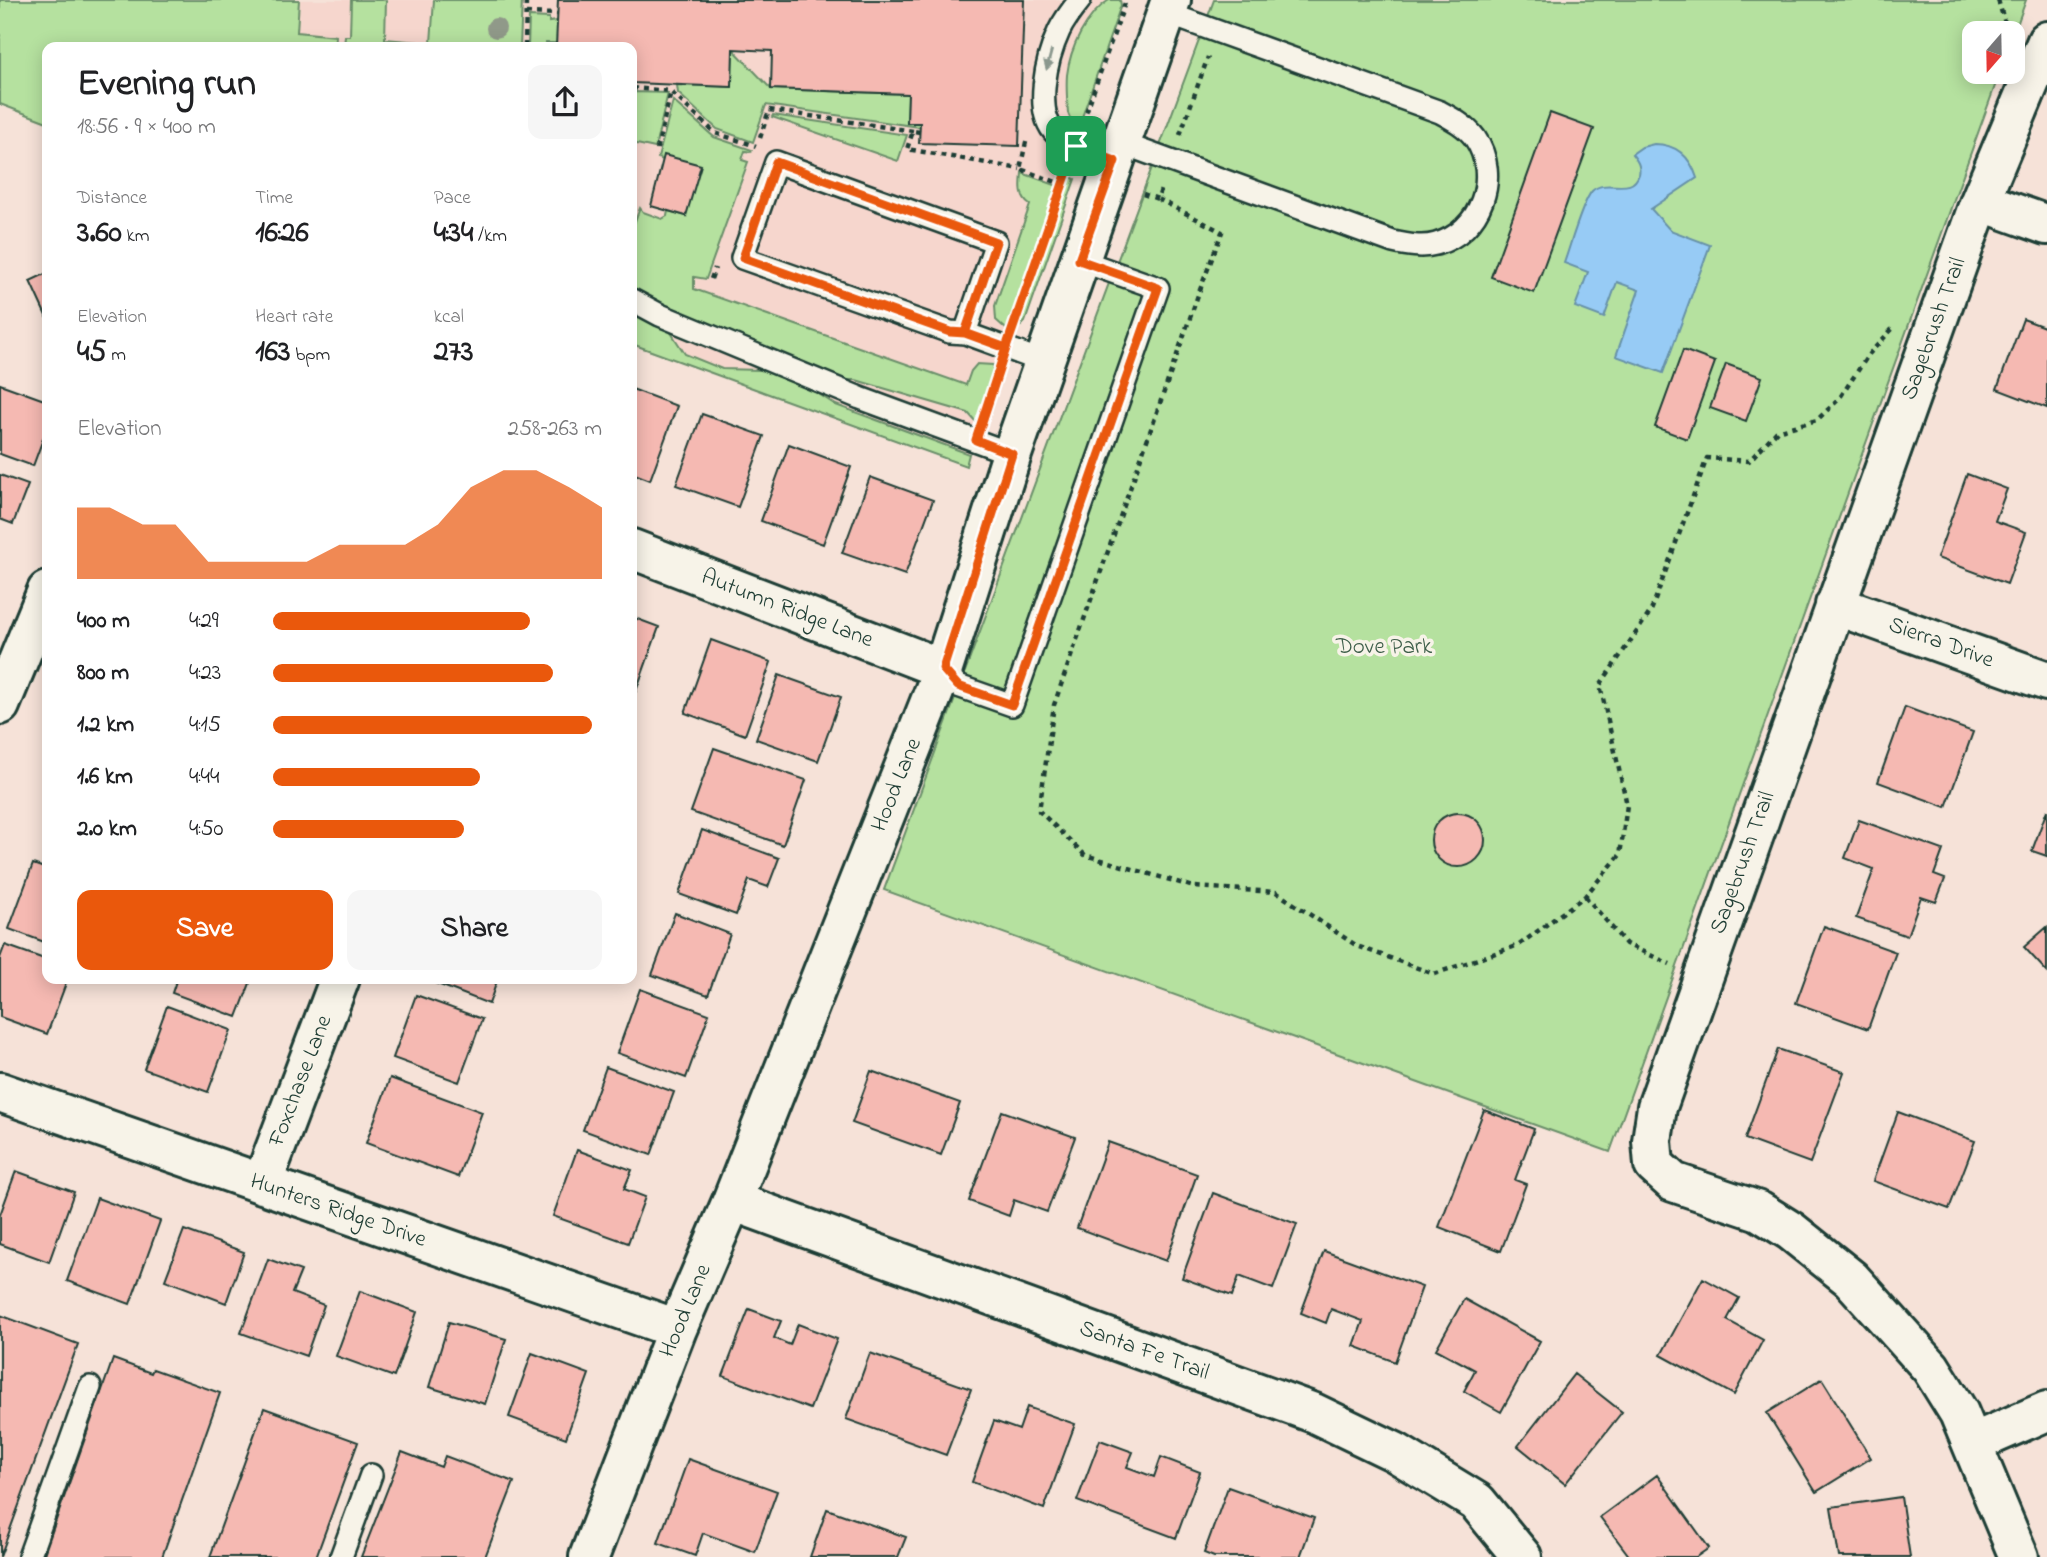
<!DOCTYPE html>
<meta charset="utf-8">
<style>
body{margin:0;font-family:"Indie Flower",sans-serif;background:#f6f6f6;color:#202124;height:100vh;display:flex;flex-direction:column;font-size:26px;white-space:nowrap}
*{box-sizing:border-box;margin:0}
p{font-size:23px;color:#757577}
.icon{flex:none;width:38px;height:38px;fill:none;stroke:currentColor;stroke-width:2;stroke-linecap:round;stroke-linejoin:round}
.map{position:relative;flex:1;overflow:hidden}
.details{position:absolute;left:42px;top:42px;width:595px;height:942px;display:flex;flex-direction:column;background:#fff;border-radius:14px;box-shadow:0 4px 18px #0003}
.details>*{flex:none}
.needle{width:46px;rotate:200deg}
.tools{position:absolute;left:1962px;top:21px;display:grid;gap:14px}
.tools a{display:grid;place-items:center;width:63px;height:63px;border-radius:14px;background:#fff;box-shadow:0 4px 18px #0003;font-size:35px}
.pin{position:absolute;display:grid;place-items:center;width:60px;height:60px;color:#fff;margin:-30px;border-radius:14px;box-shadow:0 4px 10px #0006}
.round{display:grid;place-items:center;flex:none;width:74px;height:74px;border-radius:14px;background:#f6f6f6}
.summary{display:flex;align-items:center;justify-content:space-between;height:119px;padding:0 35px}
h1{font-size:38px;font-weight:700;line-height:52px}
.stats{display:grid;grid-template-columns:repeat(3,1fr);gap:10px;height:119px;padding:7px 35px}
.stats div{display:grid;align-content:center}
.stats b{font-size:30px;font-weight:700}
.stats small{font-size:19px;font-weight:400}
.stats p{font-size:19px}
.chart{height:196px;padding:14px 35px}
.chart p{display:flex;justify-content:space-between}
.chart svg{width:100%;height:126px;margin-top:7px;fill:#ea580c;opacity:.7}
.action{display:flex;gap:14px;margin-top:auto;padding:14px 35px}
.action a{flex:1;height:80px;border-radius:14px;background:#ea580c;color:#fff;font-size:28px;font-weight:700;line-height:80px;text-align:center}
.action a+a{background:#f6f6f6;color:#202124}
ul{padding:0 35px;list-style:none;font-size:23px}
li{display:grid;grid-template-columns:112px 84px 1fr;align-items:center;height:52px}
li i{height:18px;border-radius:9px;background:#ea580c}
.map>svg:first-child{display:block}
.built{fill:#f6d6cd}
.green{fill:#b5e19f;stroke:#6a8f6a;stroke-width:2}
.water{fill:#97cbf5;stroke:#6792a8;stroke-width:2}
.building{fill:#f5b9b2;stroke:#1f3d34;stroke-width:2}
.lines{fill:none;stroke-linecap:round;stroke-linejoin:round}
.service-casing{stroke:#1f3d34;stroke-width:26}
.minor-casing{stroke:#1f3d34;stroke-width:44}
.path{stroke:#1f3d34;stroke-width:4.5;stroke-dasharray:5 5;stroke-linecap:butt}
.service{stroke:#f7f3e8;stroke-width:21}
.minor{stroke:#f7f3e8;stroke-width:38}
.tree{fill:#909989}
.oneway{fill:#8b988e}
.route-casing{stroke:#fff;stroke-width:14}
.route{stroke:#ea580c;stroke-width:9}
.labels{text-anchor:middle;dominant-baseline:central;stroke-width:7;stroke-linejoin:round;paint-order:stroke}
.street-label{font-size:23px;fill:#1f3d34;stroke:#f7f3e8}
.park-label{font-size:23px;fill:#3d5e49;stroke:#f7f3e8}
</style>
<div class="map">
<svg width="2047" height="1557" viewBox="0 0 2047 1557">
<rect width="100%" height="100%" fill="#f6e2d8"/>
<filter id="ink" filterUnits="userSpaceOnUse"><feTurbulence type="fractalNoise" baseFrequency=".0143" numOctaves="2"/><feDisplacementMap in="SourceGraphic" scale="14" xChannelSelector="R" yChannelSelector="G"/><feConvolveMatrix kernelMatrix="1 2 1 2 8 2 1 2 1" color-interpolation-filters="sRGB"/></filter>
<g filter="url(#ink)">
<!-- built -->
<path class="built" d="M0 0H1122L979 415 966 466 632 344V47H47V122L0 104Z"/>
<!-- green -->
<path class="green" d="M0 0H299L297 32 336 36 335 47H47V122L0 104Z
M351 0H386L385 39 431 43 434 0H522L520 47H344L345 36H350Z
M1109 0H1120L1121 5 1081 120 1077 123 1070 118 1068 113C1067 100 1066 87 1067 75 1070 48 1086 15 1109 0Z
M1214 0H2026L2013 36 2012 33H1974V72H2000L1610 1152 884 890Z
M529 17 549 18V22L557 21V43H546V47H528Z
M733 49 771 89 908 94 907 122 920 123V127L766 105 753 142 717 129 678 93 677 85 731 87Z
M632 92 668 93 655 148 632 143Z
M673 101 714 137 752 150 751 152 745 151 742 160 748 162 706 279 694 277V289L966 385 971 371 977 364 993 365 994 372 977 423 968 413 856 380H844L692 320 632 290V229L640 208 643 212 662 219 667 216 668 211 686 216 663 160 658 158Z
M773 115 907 135 898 161 772 117Z
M1022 173 1058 186 1012 321 1006 329 996 320 995 306 1030 205C1019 198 1021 185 1022 173Z
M1068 176 1075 179 1025 322 1021 326 1018 321Z
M632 308 668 328 685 354 722 369 761 370 814 391 836 405 969 454 966 466 632 344Z"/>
<!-- water -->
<path class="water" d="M1654 144C1677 144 1690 156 1697 178L1651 209 1670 230 1710 245 1663 373 1616 356 1639 290 1617 282 1604 318 1575 307 1588 272 1564 263C1570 247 1582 202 1592 191 1606 177 1632 197 1639 174 1641 166 1637 160 1632 154L1642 147Z"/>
<!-- building -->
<path class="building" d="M558 0H1024L1019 146 919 143 920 123H907L908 94 771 89 772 51 733 49 732 87 632 83V47H556Z
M1550 113 1594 129 1534 293 1491 277Z
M664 155 701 165 686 216 651 206Z
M47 273V318L30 281Z
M2023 319 2047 328V408L1997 389Z
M1683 350 1715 362 1687 439 1655 427Z
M1726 364 1762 377 1746 421 1710 408Z
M0 384 47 401V428L33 466 0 454Z
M632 389 677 406 650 480 632 473Z
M702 414 764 436 738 507 676 485Z
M789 444 851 467 823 544 761 521Z
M1967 474 2007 489 1995 521 2026 532 2007 584 1937 558Z
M0 475 28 485 13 524 0 519Z
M870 477 933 500 905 575 842 553Z
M632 617 659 627 636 691 632 689Z
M711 640 771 662 745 735 685 713Z
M779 675 841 697 818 761 756 739Z
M1905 707 1973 732 1946 807 1878 782Z
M714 748 806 780 783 845 691 812Z
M2047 810V856L2032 851Z
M1431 840a27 27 0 1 1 54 0a27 27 0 1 1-54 0Z
M1859 820 1943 850 1934 875 1945 879 1936 902 1921 897 1907 936 1856 918 1874 869 1845 858Z
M702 830 779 858 768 887 749 880 736 915 679 894Z
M33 864 47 869V943L9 929Z
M675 913 730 934 708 995 652 975Z
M1824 926 1896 952 1868 1029 1796 1003Z
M2047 927V972L2024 947Z
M5 945 47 960V978H68L47 1034 0 1017V958Z
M177 978H252L237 1017 172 993Z
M422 978H498L489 1004Z
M640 989 709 1014 686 1078 617 1053Z
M416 995 482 1019 459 1082 393 1058Z
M167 1006 231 1030 208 1092 144 1069Z
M1778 1049 1844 1072 1810 1163 1745 1139Z
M606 1067 674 1092 651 1155 583 1130Z
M871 1071 960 1103 941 1155 852 1123Z
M390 1078 482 1112 458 1177 366 1143Z
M1484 1110 1534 1129 1515 1180 1526 1184 1501 1251 1439 1227Z
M1002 1111 1075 1137 1047 1212 1014 1200 1009 1216 969 1201Z
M1898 1112 1975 1141 1949 1209 1873 1181Z
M1108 1142 1197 1174 1166 1261 1077 1228Z
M577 1150 632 1170 624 1189 645 1197 628 1243 553 1216Z
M16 1171 74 1192 49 1262 0 1244V1215Z
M1213 1193 1297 1224 1273 1289 1239 1276 1232 1296 1182 1278Z
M97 1198 160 1221 130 1304 67 1281Z
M184 1230 244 1252 226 1303 165 1280Z
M1324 1251 1422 1287 1395 1362 1354 1346 1363 1321 1331 1309 1326 1323 1301 1313Z
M268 1259 301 1271 292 1293 324 1305 306 1356 241 1333Z
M1703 1278 1739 1298 1727 1320 1763 1340 1734 1395 1661 1355Z
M360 1291 417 1312 394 1377 336 1356Z
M1464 1299 1540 1341 1501 1412 1464 1391 1475 1370 1436 1349Z
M749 1309 781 1321 774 1338 790 1345 798 1324 837 1339 810 1409 723 1376Z
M0 1315 78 1344 0 1557Z
M449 1322 506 1339 485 1404 429 1387Z
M532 1353 589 1374 566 1438 509 1417Z
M870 1353 971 1389 946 1455 846 1419Z
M113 1359 151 1373 153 1369 220 1393 162 1557H43Z
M1574 1374 1622 1412 1565 1484 1518 1446Z
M1822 1379 1871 1458 1816 1492 1767 1413Z
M1027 1407 1075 1424 1044 1509 972 1482 994 1421 1019 1430Z
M264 1408 358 1442 316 1557H210Z
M1100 1440 1133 1452 1127 1467 1154 1477 1161 1457 1200 1472 1176 1538 1077 1501Z
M402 1452 441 1467 445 1456 514 1482 485 1557H361Z
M688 1459 777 1491 755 1552 703 1533 695 1556 658 1543Z
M1657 1475 1709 1548 1696 1557H1630L1600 1517Z
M1228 1487 1314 1518 1300 1557H1214L1204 1553Z
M1901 1497 1910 1557H1839L1831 1507Z
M827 1509 906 1537 898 1557H810Z"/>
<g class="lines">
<defs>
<path id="service" d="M1080 0C1072 10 1064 20 1059 31 1047 57 1033 112 1056 134 1071 149 1096 154 1115 161
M1121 143 1393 242C1407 245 1422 248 1436 244 1481 232 1501 176 1475 138 1466 126 1453 119 1440 112L1166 13
M632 300 660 315 860 398 1012 454
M965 333 996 242 776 162 742 258 950 332 965 333 1044 362
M943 669 958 686 1012 705 1158 288 1079 260
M29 1557 90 1387
M341 1557 371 1475"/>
<path id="minor" d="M1980 201 2047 225
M632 549 943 669
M1835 605 2047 681
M0 705 47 591
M0 1092 677 1329
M262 1184 340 978
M732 1201 1314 1413 1395 1452 1477 1502 1522 1557
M1973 1443 2047 1411
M589 1557 677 1329 732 1201 943 669 1012 454 1171 0
M2019 1557 1959 1413 1931 1368 1851 1279 1791 1231 1759 1211 1673 1182 1654 1165 1652 1141 1657 1107 1980 201 2047 41"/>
</defs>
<!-- service casing -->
<use href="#service" class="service-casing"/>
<!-- minor casing -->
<use href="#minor" class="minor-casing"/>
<!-- path -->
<path class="path" d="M1998 0 2008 33
M526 13 558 14
M525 47 526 0
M632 88 671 91
M1083 121 1126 0
M920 132 913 131 907 149 1020 169
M1180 135 1208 57
M760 138 769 110 913 131
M1026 142 1020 169 1062 184
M657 149 671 92 715 133 756 146
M1143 194 1158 199 1162 186
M1158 199 1222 232 1198 295 1054 705 1039 811 1085 855 1194 887 1276 892 1357 946 1434 974 1519 945 1585 896 1620 855 1627 805 1600 685 1651 611 1707 458 1749 461 1777 431 1817 420 1839 399 1869 354 1895 326
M711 279 715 268
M1014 323 1067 173
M983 415 997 374
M1585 896 1626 944 1670 964"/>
<!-- service -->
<use href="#service" class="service"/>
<!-- minor -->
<use href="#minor" class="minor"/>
</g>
<!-- trees -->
<circle class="tree" cx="496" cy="28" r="10"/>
<!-- one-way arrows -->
<defs><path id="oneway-solid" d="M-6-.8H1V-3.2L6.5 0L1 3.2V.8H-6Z" transform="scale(1.75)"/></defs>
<use class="oneway" href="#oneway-solid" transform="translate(1049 60) rotate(105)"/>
</g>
<g class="lines" filter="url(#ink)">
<defs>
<path id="route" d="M1076 146 1006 348 965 333 950 332 743 258 776 162 996 242 965 333 1006 348 976 440 1012 454 943 669 958 686 1012 705 1158 288 1079 260 1115 161 1076 146"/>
</defs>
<!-- route casing -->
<use href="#route" class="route-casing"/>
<!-- route -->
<use href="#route" class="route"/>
</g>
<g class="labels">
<!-- street labels -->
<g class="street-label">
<text transform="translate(1934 329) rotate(-70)">Sagebrush Trail</text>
<text transform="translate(787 609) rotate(21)">Autumn Ridge Lane</text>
<text transform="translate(1941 643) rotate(20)">Sierra Drive</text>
<text transform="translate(897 785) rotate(-68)">Hood Lane</text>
<text transform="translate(1743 863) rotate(-70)">Sagebrush Trail</text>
<text transform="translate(301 1081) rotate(-69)">Foxchase Lane</text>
<text transform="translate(338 1211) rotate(19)">Hunters Ridge Drive</text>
<text transform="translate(686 1311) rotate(-67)">Hood Lane</text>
<text transform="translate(1144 1351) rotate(20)">Santa Fe Trail</text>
</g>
<!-- park labels -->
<g class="park-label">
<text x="1384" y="647">Dove Park</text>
</g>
</g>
</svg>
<div class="tools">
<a><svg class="needle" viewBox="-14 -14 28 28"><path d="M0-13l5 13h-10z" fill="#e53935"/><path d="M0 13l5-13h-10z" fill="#757577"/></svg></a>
</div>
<div class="pin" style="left:1076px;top:146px;background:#1e9e55"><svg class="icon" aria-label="arrive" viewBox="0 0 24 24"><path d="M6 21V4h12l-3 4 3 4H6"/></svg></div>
<section class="details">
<div class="summary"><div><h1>Evening run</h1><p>18:56 · 9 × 400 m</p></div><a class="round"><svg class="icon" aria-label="share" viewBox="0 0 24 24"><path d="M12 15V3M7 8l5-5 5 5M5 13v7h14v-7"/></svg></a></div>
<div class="stats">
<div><p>Distance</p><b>3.60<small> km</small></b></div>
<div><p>Time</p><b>16:26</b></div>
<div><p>Pace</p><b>4:34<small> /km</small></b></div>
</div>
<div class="stats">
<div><p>Elevation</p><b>45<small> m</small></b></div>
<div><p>Heart rate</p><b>163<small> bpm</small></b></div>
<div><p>kcal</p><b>273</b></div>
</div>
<div class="chart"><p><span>Elevation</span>258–263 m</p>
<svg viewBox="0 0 160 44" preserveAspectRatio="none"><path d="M0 44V19L10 19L20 25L30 25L40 38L50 38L60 38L70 38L80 32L90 32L100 32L110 25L120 12L130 6L140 6L150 12L160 19V44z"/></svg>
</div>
<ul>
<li><b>400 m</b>4:29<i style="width:78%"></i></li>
<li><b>800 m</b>4:23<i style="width:85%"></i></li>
<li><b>1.2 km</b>4:15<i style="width:97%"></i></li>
<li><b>1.6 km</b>4:44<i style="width:63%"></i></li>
<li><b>2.0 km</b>4:50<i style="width:58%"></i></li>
</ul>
<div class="action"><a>Save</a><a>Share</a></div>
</section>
</div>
